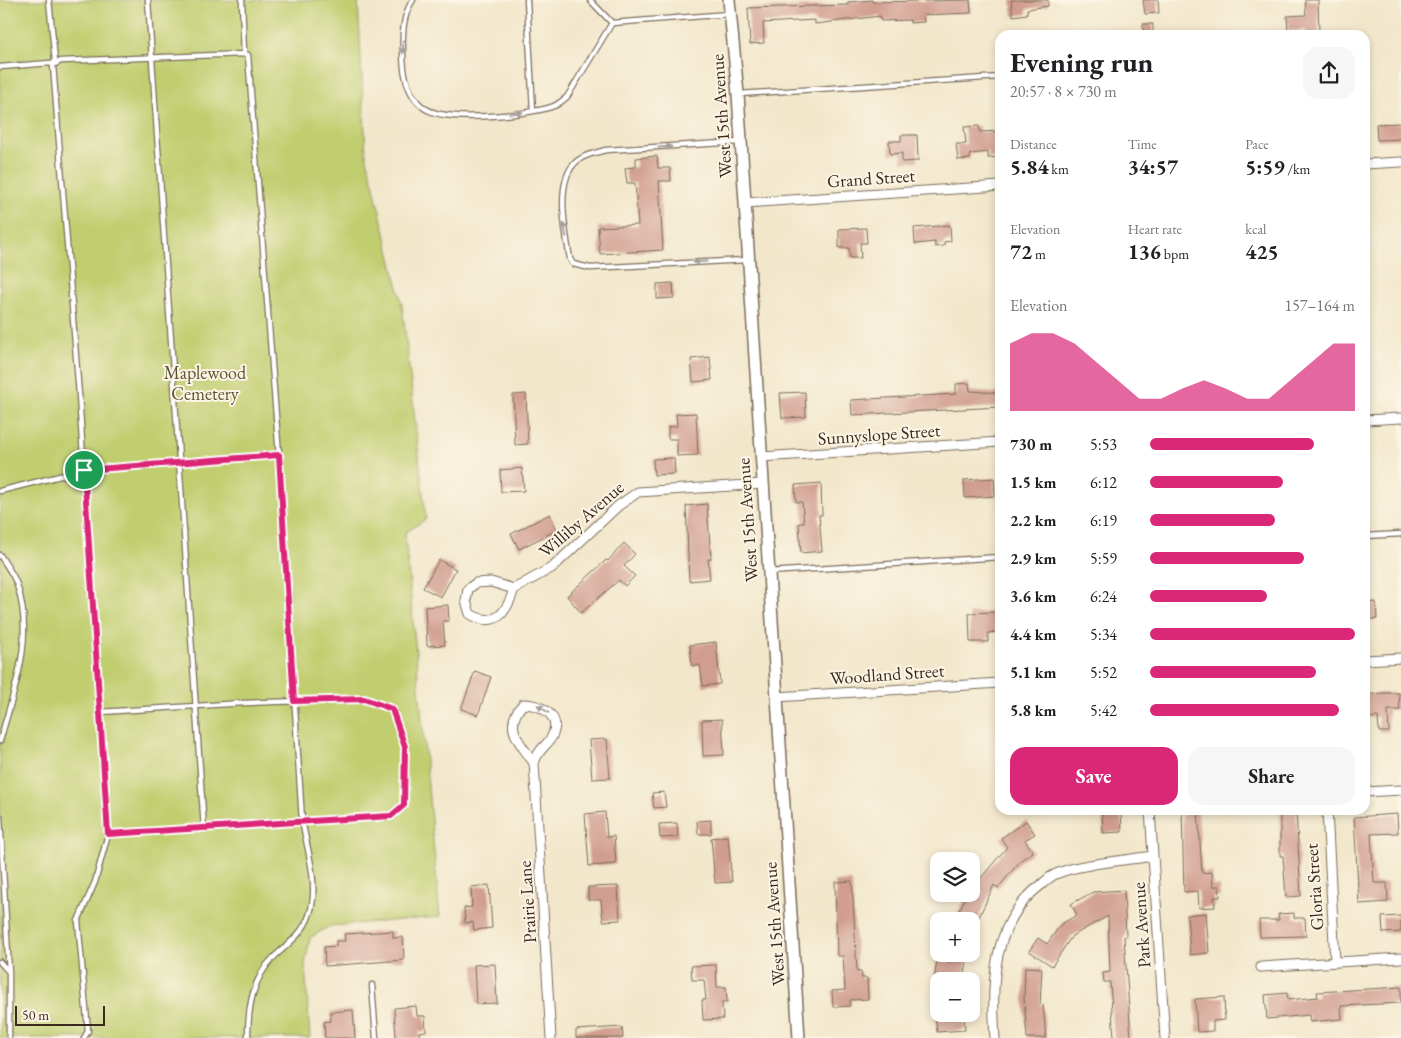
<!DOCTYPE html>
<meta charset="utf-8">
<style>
body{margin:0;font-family:"EB Garamond",serif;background:#f6f6f6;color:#202124;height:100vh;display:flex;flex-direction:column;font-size:19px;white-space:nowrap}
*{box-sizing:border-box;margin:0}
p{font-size:16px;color:#757577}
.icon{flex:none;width:28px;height:28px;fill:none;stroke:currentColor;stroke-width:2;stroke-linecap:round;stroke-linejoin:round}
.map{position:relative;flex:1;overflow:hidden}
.sheet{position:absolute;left:995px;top:30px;width:375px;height:785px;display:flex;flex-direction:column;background:#fff;border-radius:15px;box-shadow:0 2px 8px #0003}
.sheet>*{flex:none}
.fabs{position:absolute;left:930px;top:852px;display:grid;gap:10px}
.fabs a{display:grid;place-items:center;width:50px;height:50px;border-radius:10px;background:#fff;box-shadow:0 2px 8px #0003;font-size:25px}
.scale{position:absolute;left:15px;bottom:12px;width:90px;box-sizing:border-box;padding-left:5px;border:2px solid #3b2a1e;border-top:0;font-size:14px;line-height:18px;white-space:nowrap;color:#3b2a1e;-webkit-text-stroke:4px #fcf5e5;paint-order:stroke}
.pin{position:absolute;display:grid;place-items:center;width:42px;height:42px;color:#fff;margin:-21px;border:2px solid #fff;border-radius:50%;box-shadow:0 1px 5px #0007}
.round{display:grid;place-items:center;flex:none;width:52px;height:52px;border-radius:15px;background:#f6f6f6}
.headline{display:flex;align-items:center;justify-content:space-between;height:85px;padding:0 15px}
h1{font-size:28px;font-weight:700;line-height:38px}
.metrics{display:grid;grid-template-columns:repeat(3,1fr);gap:8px;height:85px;padding:5px 15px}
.metrics div{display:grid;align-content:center}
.metrics b{font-size:21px;font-weight:700}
.metrics small{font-size:14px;font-weight:400}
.metrics p{font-size:14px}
.chart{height:140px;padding:10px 15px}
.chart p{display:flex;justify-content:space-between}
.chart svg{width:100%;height:90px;margin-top:5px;fill:#db2777;opacity:.7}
.cta{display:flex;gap:10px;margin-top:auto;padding:10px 15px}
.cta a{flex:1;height:58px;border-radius:15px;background:#db2777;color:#fff;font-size:20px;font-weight:700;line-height:58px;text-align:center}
.cta a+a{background:#f6f6f6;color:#202124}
ul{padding:0 15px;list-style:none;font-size:16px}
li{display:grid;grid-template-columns:80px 60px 1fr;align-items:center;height:38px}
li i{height:12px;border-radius:6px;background:#db2777}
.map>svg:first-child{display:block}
.green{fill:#c1ce70;stroke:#7e7c47}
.building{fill:#d09d8f}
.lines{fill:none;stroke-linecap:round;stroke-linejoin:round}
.service-casing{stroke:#7b6c5b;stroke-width:7}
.minor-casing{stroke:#7b6c5b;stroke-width:11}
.tertiary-casing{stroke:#7b6c5b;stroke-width:14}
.service{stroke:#fff;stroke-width:4.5}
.minor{stroke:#fff;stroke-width:9}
.tertiary{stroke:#fff;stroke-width:11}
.oneway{fill:#a79f9a}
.route-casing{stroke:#fff;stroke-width:10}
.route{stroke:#db2777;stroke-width:6}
.labels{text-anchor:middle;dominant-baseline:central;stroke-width:4;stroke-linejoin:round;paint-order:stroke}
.street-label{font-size:18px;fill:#3b2a1e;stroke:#fcf5e5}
.park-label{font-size:18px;fill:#5c5332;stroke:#fcf5e5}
</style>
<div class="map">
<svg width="1401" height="1038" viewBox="0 0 1401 1038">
<rect width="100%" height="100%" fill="#fcf5e5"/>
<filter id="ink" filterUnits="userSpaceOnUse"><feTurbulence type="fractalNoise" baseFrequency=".02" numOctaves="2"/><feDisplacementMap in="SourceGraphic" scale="10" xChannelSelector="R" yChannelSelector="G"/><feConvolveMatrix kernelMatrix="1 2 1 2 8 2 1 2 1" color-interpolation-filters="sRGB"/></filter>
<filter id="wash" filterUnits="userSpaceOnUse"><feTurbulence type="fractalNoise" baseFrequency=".0096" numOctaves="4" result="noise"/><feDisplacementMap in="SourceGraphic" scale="20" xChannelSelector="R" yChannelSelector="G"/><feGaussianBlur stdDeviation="1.12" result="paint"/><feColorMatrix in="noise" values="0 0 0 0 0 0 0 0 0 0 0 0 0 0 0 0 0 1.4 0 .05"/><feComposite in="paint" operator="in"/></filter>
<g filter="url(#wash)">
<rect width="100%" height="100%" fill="#f2e7cb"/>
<!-- green -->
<path class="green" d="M0 0H358L366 154 402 304 426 519 405 533 440 917 330 926 310 938 305 965 310 1038H0Z"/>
<g id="blocks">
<!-- building -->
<path class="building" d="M872 0V2L970 0 971 13 923 15 924 22 910 23V20L881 21 880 16 815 24V20L763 23 764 43 750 44 748 8 848 5V2Z
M1011 0H1048V6L1027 9V14L1013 16Z
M1143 0H1158L1159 13 1145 14Z
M1305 0H1318L1319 33 1306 34V30L1288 31 1287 16 1306 15Z
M1143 24H1153V35H1143Z
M1401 123V139L1377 140 1376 124Z
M979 126 980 132 1000 131V157L988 158V152L970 154V159L958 160 956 144H966L964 127Z
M901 135H917L918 161 902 162V153L890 154 889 141H901Z
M657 156 658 168H670L671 181H659L663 250 600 254 598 227 638 225 635 183H627L625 168 636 167V158Z
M950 225 951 241 944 242V246L935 247V242L915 244 914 228Z
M866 228 867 243H860L861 258H850L849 248H839V229Z
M673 283 674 298 657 299V284Z
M710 357 712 380 693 382 691 359Z
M969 383 970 391 1000 393V407L852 415 851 400 956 394V384Z
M805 392 806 417 782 418 780 393Z
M526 394 528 444 515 445 513 395Z
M696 413 698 455 677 456V439H668V427L677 426 676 414Z
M674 458 675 474 654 475 653 459Z
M522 468 524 491 501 492 500 470Z
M994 478 995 496 965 498 964 480Z
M821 483 822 515H819L822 551 801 553 799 523H804L802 502H796L795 485Z
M707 504 711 559H708L710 579 689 581 686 506Z
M550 514 557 530 519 549 511 534Z
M624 543 635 554 624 566 635 576 625 586 619 580 581 613 567 596 606 560 608 561Z
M439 560 456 569 441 597 423 588Z
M1376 602 1377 619H1365V603Z
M448 605 449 621H443L445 645 427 646 425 607Z
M996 612 997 632 988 633V642H970L969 613Z
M716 642 720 684 703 686 700 665 692 666 690 645Z
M475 671 491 677 478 715 461 709Z
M1382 693H1399L1400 710H1388L1389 732H1379L1378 717 1365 718V695Z
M722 719 724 755 703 756 702 720Z
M607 739 610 778 592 779 589 740Z
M664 792 666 807 654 808 652 793Z
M1102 810H1121L1122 832 1103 833Z
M1182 810H1198L1202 873 1212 872 1213 886H1219L1220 897H1214L1215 907 1199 908 1198 891 1184 892Z
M1280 810H1296L1301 896 1286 897 1283 856H1280Z
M605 812 607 837 614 836 616 864 589 866 585 814Z
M1397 814 1398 833 1371 834 1374 883H1387L1388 902 1359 904 1354 817Z
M711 820V834H698L697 821Z
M1026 821 1035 834 1025 840 1033 852 1021 860 998 888 994 885 977 921H954L967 894H971V884L975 885 1007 847 1001 838Z
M677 823 678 837 660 838 659 824Z
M728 836 732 882 715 883 711 838Z
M852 881 857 972H861L862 978H867L868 999 850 1000V1006L833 1007 832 991 845 990 843 956H837L835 882Z
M489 885 492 928 474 930 473 922 465 923 464 908 472 907 471 887Z
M618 886 620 920 603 921 601 900H588V887Z
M1124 890 1126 936 1124 937 1131 1038H1114L1110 982H1104L1103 973 1110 972 1108 916 1072 936 1052 966 1029 951 1038 938 1047 944 1061 924 1077 915 1071 904 1093 892Z
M1206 913 1209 953 1190 955 1187 915Z
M1294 913V918H1305L1306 936 1260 937 1259 920H1279L1278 914Z
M1401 916V932L1383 933 1382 917Z
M393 931V938L403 937 404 960 325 966 324 947 336 946V941H345L344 934Z
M951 954H968L964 981 934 980 937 960 950 962Z
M495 964 497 1003 476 1004 474 965Z
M716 965 717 987H726L727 1002H722L723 1019 703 1020 702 1000H706L704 980H692L691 966Z
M1025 967 1042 968 1040 1005 1043 1004 1046 1038H1027L1024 998Z
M1401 987V1003L1341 1006 1342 1019 1310 1022 1309 1015 1267 1019 1265 995 1287 993 1288 1000 1318 997 1317 992Z
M1224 997 1225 1020 1213 1021V1031L1197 1032 1195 999Z
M416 1006 417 1016H425L426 1031 419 1032 420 1038H396L394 1008Z
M353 1010 355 1038H325L324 1022 331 1021 330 1012Z
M935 1014H964L965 1030 937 1032Z
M622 1027 623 1038H576V1030Z"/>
</g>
</g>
<g filter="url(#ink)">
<use href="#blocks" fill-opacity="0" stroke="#7b6c5b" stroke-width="1"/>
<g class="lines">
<defs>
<path id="service" d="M148 0 204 829
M242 0 244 54
M413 0C403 14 402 35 403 52 403 72 406 94 423 107 443 124 530 115 554 106 559 104 563 100 567 97L612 23
M527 0 533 111
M590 0 612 23
M612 23 729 14
M0 67 50 63 53 65 55 61 49 0
M739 94 1000 77
M740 142 606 150C595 153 582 155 574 164 555 185 566 234 570 259L573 264 590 268 747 260
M0 491 84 470 279 455
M1365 536 1401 534
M0 555C6 565 14 575 17 585 35 639 14 689 0 741
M769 572 1000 557
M100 712 244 703 364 699 392 709 405 747 404 805 391 816 108 834
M0 817 9 972
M0 962 9 972V1038
M372 985 376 1038
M84 1038 88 1031 78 921 95 882 108 834 107 824 79 395 53 65 61 61 244 54 248 55 279 455 302 820C307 849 320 887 309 916 303 933 288 944 275 956 252 978 248 1008 248 1038"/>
<path id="minor" d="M1365 164 1401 162
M745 203 1000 186
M1365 420 1401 418
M761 457 1000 442
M491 582 514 589C507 612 496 629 470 614L466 601 468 589 476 583Z
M514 589 553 567 618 506 638 492 763 484
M1365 660 1401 658
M776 697 1000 683
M534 763C520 743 502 727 523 704 539 704 561 714 553 734 548 747 539 746 534 763L551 1038
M1365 792 1401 790
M1150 810 1165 1038
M1327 810 1335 962
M1261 967 1401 958
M995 1038C991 983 992 922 1041 885 1045 882 1050 876 1056 874 1077 864 1128 860 1153 856"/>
<path id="tertiary" d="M729 0 738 94 799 1038"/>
</defs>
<!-- service casing -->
<use href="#service" class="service-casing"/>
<!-- minor casing -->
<use href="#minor" class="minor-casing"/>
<!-- tertiary casing -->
<use href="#tertiary" class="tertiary-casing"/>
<!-- service -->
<use href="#service" class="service"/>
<!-- minor -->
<use href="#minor" class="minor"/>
<!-- tertiary -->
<use href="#tertiary" class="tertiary"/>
</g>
<!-- one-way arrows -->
<defs><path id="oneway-solid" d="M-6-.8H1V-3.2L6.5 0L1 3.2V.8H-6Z" transform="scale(1.25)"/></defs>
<g class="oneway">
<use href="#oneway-solid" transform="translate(403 47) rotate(89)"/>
<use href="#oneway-solid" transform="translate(516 113) rotate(-6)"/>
<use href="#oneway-solid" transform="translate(665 147) rotate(-3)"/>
<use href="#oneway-solid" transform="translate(565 230) rotate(-99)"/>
<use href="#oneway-solid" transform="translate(700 262) rotate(177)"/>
<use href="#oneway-solid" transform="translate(543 709) rotate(-145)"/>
</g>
</g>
<g class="lines" filter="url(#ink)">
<defs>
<path id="route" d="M279 455 294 701 364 699 392 709 405 747 404 805 391 816 108 834 84 470Z"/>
</defs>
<!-- route casing -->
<use href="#route" class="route-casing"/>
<!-- route -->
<use href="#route" class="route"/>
</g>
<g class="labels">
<!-- street labels -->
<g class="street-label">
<text transform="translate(721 116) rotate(-94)">West 15th Avenue</text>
<text transform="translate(871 178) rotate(-4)">Grand Street</text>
<text transform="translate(879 434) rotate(-4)">Sunnyslope Street</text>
<text transform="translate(581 519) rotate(-41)">Williby Avenue</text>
<text transform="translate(747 520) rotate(-94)">West 15th Avenue</text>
<text transform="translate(887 674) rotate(-4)">Woodland Street</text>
<text transform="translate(1314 887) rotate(-94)">Gloria Street</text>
<text transform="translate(527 902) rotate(-94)">Prairie Lane</text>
<text transform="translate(774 924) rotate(-94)">West 15th Avenue</text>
<text transform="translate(1141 925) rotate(-94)">Park Avenue</text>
</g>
<!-- park labels -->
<g class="park-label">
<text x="205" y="372">Maplewood<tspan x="205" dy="21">Cemetery</tspan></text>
</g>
</g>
</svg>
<div class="fabs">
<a><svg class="icon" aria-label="layers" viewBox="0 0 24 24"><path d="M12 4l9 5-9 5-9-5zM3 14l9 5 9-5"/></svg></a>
<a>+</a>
<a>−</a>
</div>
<div class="scale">50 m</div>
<div class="pin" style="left:84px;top:470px;background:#1e9e55"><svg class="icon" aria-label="arrive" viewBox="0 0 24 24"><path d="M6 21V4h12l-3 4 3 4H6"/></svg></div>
<section class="sheet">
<div class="headline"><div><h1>Evening run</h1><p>20:57 · 8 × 730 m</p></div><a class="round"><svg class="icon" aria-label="share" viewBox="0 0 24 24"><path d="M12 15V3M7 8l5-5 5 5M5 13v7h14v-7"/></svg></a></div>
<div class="metrics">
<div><p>Distance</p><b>5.84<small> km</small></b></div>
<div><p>Time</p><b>34:57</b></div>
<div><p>Pace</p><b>5:59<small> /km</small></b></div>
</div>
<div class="metrics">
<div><p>Elevation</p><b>72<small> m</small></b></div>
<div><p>Heart rate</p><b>136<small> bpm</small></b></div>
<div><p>kcal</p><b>425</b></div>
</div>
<div class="chart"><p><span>Elevation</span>157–164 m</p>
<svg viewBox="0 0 160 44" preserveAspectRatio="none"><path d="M0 44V11L10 6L20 6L30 11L40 20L50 29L60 38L70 38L80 33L90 29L100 33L110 38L120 38L130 29L140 20L150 11L160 11V44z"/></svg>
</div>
<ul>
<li><b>730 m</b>5:53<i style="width:80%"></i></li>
<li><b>1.5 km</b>6:12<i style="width:65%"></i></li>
<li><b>2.2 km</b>6:19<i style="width:61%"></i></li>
<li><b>2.9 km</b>5:59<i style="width:75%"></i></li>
<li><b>3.6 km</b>6:24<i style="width:57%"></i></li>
<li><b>4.4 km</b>5:34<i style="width:100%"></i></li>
<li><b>5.1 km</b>5:52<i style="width:81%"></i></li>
<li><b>5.8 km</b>5:42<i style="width:92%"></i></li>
</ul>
<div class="cta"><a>Save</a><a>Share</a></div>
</section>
</div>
